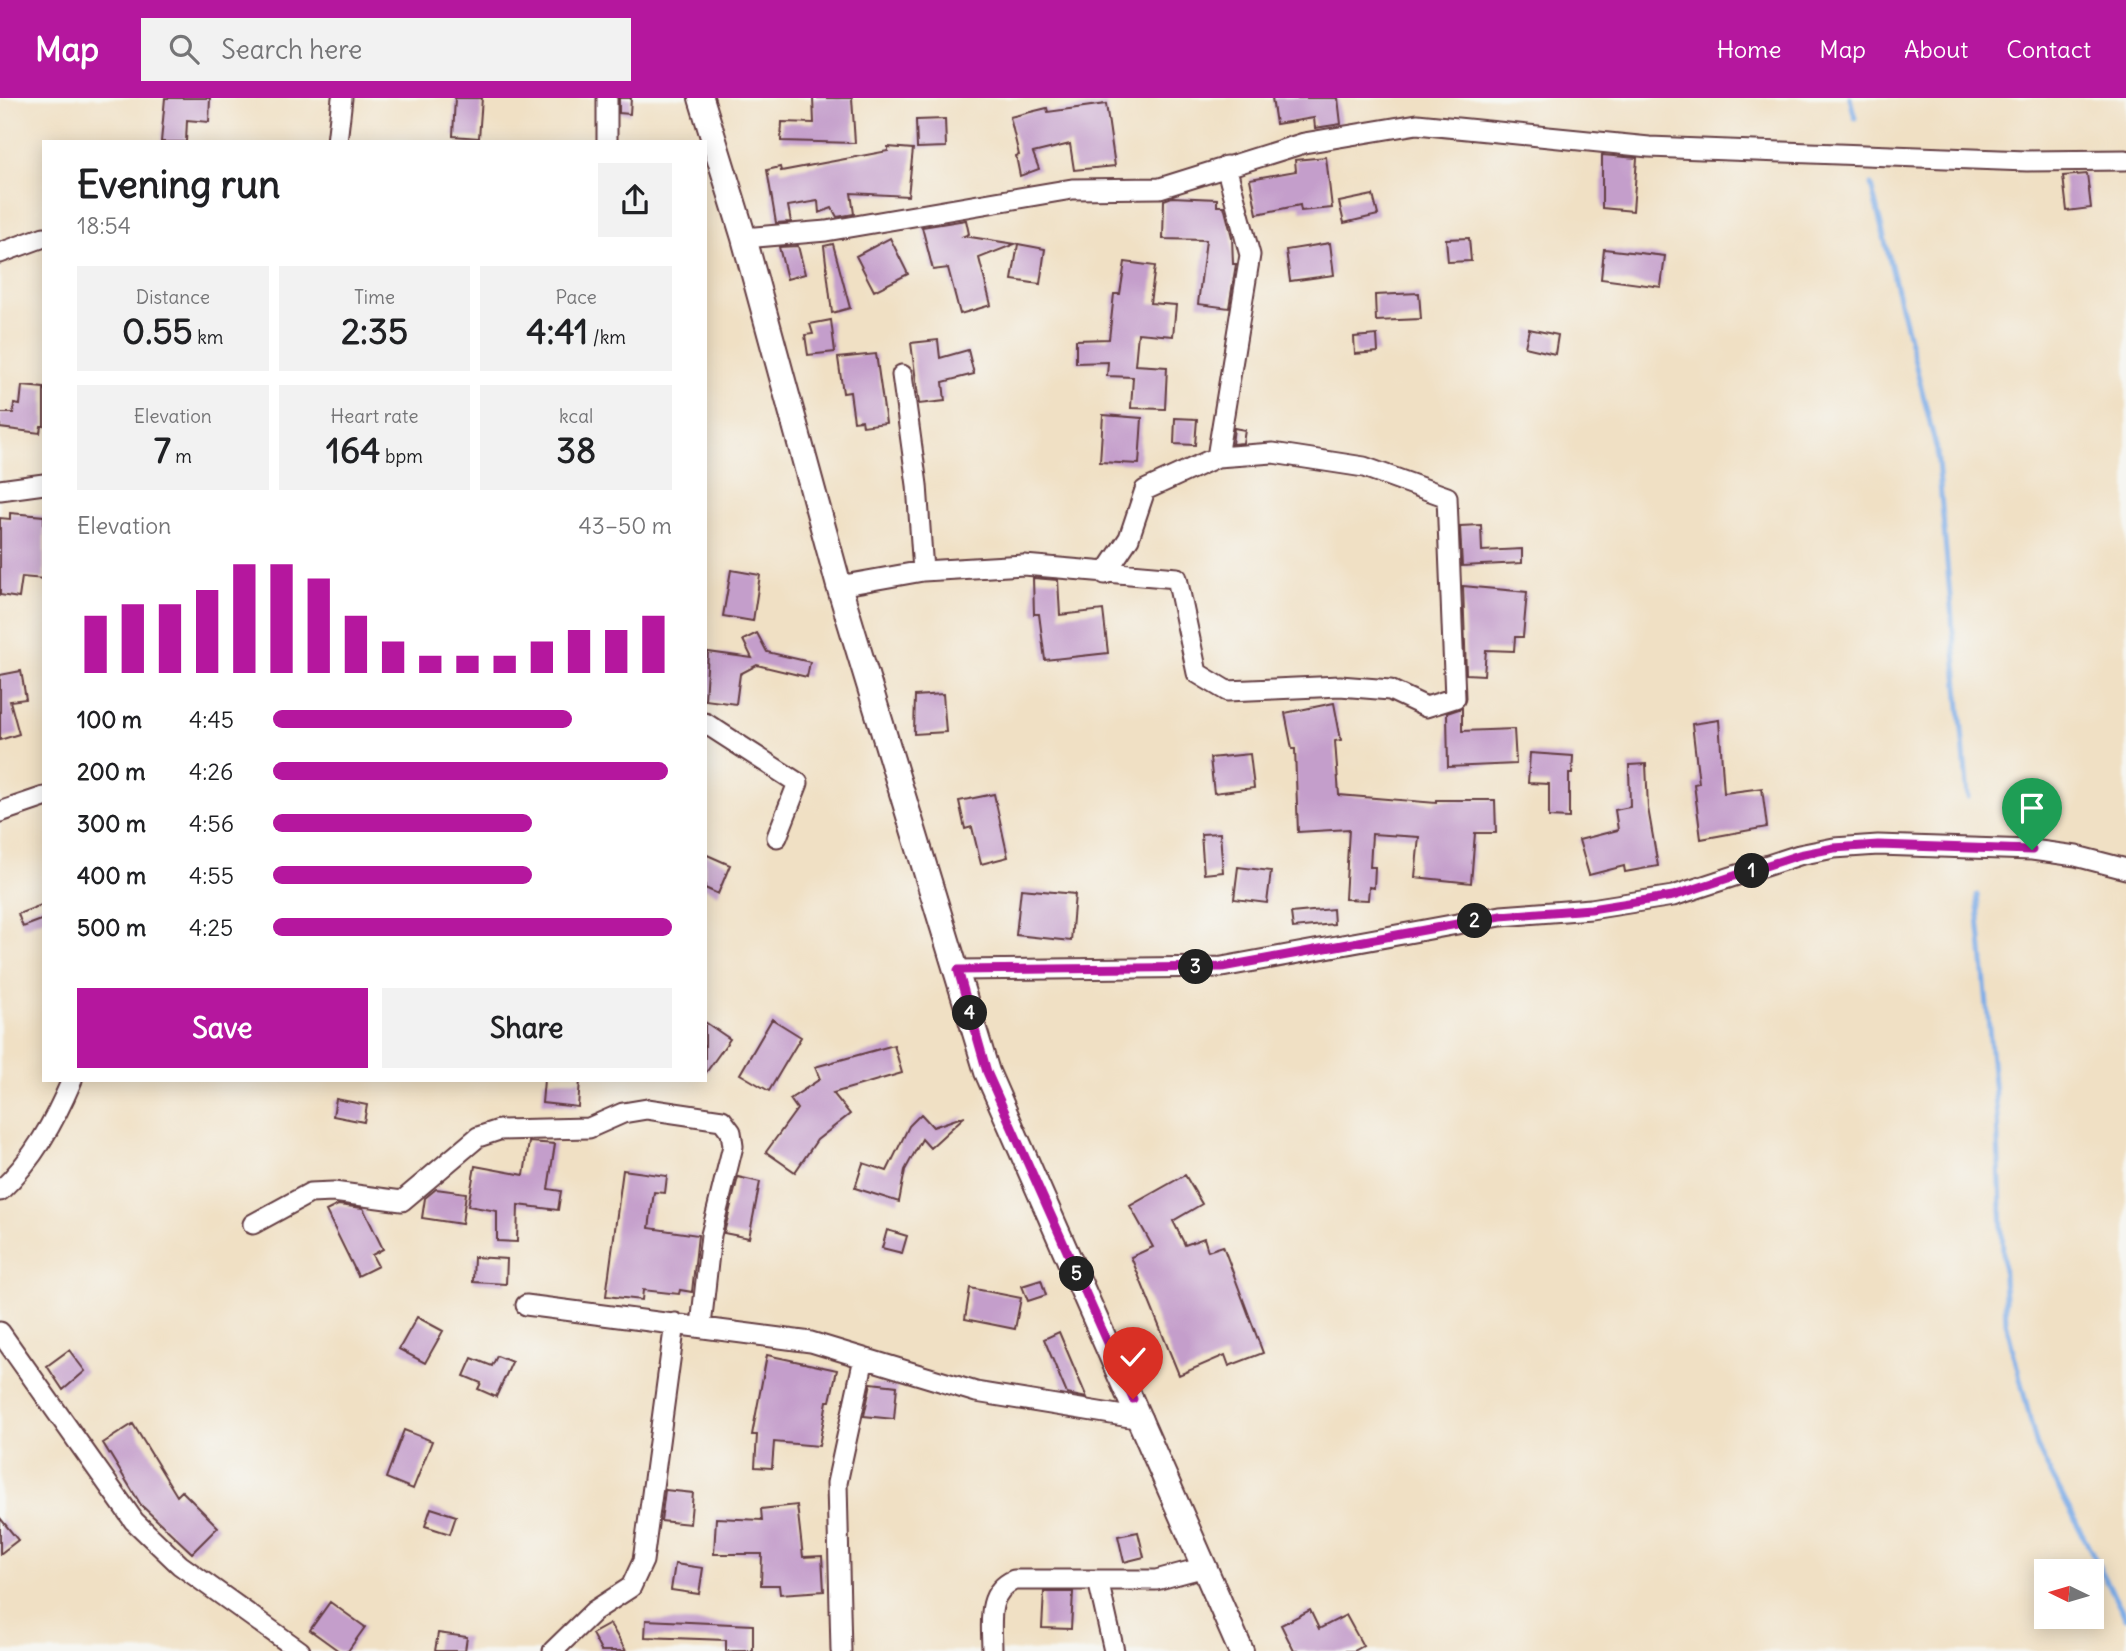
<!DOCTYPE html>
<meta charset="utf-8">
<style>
body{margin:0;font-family:Delius,sans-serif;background:#f2f2f2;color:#202124;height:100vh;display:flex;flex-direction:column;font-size:26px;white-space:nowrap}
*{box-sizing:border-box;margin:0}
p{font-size:23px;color:#757577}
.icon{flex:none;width:38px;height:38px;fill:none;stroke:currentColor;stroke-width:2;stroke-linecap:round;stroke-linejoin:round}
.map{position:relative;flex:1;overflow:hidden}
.side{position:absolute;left:42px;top:42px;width:665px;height:942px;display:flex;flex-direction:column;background:#fff;border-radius:0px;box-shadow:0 4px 18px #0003}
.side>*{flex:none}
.needle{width:46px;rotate:275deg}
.tools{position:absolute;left:2034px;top:1461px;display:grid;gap:14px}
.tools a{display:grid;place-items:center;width:70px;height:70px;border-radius:0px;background:#fff;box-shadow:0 4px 18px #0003;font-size:35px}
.pin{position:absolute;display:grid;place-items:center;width:60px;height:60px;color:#fff;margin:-72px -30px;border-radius:50% 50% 50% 0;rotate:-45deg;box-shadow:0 0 7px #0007}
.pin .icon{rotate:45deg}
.km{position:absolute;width:35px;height:35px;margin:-18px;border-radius:50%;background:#222;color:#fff;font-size:19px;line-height:35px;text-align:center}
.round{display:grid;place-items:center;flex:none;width:74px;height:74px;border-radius:0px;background:#f2f2f2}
.head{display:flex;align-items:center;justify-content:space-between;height:119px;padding:0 35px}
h1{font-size:38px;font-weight:800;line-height:52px}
.figures{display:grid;grid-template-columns:repeat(3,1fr);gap:10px;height:119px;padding:7px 35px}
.figures div{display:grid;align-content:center;border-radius:0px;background:#f2f2f2;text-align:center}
.figures b{font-size:35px;font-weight:800}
.figures small{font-size:19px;font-weight:400}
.figures p{font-size:19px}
.chart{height:196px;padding:14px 35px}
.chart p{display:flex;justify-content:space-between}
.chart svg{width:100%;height:126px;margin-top:7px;stroke:#b5179e;stroke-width:6}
.cta{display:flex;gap:14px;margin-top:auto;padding:14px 35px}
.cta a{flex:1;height:80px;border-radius:0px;background:#b5179e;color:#fff;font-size:28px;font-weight:800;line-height:80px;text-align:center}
.cta a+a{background:#f2f2f2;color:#202124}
ul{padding:0 35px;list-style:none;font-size:23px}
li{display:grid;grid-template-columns:112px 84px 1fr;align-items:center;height:52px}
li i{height:18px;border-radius:9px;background:#b5179e}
header{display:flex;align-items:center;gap:42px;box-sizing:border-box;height:98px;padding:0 35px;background:#b5179e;color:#fff}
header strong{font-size:33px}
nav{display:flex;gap:38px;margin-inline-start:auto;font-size:24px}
.search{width:490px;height:63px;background:#f2f2f2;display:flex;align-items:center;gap:18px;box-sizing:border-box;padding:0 24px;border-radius:0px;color:#757577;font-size:26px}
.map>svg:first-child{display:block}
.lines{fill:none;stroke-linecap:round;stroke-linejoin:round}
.stream{stroke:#7cace7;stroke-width:5}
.building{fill:#c49ecb}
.minor-casing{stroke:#633c42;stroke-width:23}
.major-casing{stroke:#633c42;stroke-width:28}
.minor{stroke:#fff;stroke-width:19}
.major{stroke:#fff;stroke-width:24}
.route-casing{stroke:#fff;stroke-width:14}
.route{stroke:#b5179e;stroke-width:9}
</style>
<header>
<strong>Map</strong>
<div class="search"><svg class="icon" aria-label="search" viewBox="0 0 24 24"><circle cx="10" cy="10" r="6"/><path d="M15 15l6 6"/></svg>Search here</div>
<nav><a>Home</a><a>Map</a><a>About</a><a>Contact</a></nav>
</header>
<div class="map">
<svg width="2126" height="1553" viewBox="0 0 2126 1553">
<rect width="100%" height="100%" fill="#f6f6f2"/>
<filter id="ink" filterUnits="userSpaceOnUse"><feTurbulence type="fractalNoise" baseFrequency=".0143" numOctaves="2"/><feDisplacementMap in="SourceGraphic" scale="14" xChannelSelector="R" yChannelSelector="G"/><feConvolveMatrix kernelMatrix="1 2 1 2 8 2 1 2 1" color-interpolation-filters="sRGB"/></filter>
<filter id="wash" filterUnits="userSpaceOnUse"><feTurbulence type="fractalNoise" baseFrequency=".00686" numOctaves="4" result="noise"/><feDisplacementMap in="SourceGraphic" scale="28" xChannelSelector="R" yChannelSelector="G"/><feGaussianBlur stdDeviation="1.57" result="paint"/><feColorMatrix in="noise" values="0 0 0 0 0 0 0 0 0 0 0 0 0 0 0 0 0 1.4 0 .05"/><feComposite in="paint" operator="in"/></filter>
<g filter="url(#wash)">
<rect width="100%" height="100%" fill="#f0e0c4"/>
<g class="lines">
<!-- stream -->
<path class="stream" d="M1850 0 1855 20
M1871 87 1937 353 1968 699
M1977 797 1997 1019 2006 1224 2037 1349 2126 1520"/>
</g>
<g id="blocks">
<!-- building -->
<path class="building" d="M165 0H210L209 24 187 22 186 44H161Z
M455 0H482L479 40 453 38Z
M619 0H631L630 16 619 15Z
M813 0H852L855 45 781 43 782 24 814 25Z
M1272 0H1338L1341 26 1315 30 1314 20 1276 26Z
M1106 6 1115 68 1074 72 1070 46 1033 55 1039 71 1020 78 1016 58 1019 57 1010 19 1047 10 1048 14Z
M945 21 946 49 917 50 916 22Z
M888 49 913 51 908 98 851 95 854 116 837 119 832 110 819 115 818 103 788 108 791 124 776 125 767 72 780 69 781 73 888 53Z
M1602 57 1637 60 1633 113 1602 110Z
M1326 59 1332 110 1301 113 1300 107 1257 116 1250 81 1296 73 1295 62Z
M2087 76 2091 110 2067 113 2063 78Z
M1373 97 1378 117 1344 125 1339 104Z
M1172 99 1217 101V108H1224L1232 139 1233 166H1236L1229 210 1198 206 1206 142 1163 141 1164 102Z
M966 122 969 136 964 138 1015 146 979 160 991 207 960 216 948 170 933 172 922 129Z
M890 140 908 176 874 193 856 158Z
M1469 140 1471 163 1448 164 1446 141Z
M1330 145 1334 177 1290 183 1286 152Z
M833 146 850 210 832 215 824 148Z
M1018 146 1045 151 1040 186 1012 182Z
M798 148 805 176 787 181 779 149Z
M1604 151 1665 158 1661 189 1601 181Z
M1125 164 1155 168 1150 205 1176 207 1173 238 1138 235 1135 267 1167 269 1165 311 1131 310 1133 279 1107 278 1108 264 1076 265V242L1109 241 1114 196H1120Z
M1419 195 1421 221 1376 223 1375 197Z
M831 222 835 254 808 257 805 237 813 236 810 226Z
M1529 231 1558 237 1555 256 1525 249Z
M1377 237 1378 254 1355 256 1354 239Z
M938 242 940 260 968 252 974 276 943 284 945 303 919 306 911 245Z
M876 256 886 325 863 328 862 322 854 323 850 294 843 295 838 260Z
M22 288 44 290V328H41L40 335 0 330V315H13L14 306 20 307Z
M1103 317 1142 320 1139 366 1100 364Z
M1175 320 1197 321 1195 347 1174 346Z
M1234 330 1245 332 1243 345 1232 346Z
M10 415 44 418V481L22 479 19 500 0 497V420L10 421Z
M1481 427 1482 453 1522 451V465L1462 468 1460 428Z
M731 472 760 477 753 523 723 518Z
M1033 480 1058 482 1060 517 1103 512 1108 555 1045 562 1039 516H1034Z
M1463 488 1527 494 1523 539H1515L1514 553 1486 552 1484 577 1466 576Z
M757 535 767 554 810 564 807 579 757 567 740 576 736 606 705 602 708 554 752 560 743 542Z
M21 573 26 601 10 603 19 636 0 642V577Z
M943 596 946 634 914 636 915 598Z
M1334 605 1341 642 1335 643 1339 697 1436 705V702H1495L1496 735H1475L1471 785 1415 779 1419 739 1372 736 1370 769H1375L1374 790 1369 789 1368 802 1345 801 1349 731 1298 734 1295 651H1292L1285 615Z
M1462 610V633L1514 631 1516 666 1448 669 1447 615Z
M1719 622 1724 695 1762 690 1767 729 1701 741 1694 686 1699 685 1692 626Z
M1530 655 1573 658 1572 676H1569V720L1549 719V686L1528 685Z
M1250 656 1254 690 1214 695 1210 660Z
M1646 666 1648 710 1658 768 1625 774 1624 768 1589 777 1579 742 1618 732 1615 712 1630 709 1629 667Z
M994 696 1008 759 981 766 972 729 965 731 959 703Z
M1220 735 1223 774 1204 776 1201 736Z
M705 756 730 767 718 796 705 790Z
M1238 769 1271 773 1267 805 1234 801Z
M1021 791 1075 796 1071 843 1016 837Z
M44 806V821L23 829 18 816Z
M1333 811 1334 826 1293 830 1291 815Z
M772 921 801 939 769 993 740 976Z
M705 924 730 941 705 976Z
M894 947 902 975 833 995 850 1016 817 1042 795 1074 766 1054 797 1011 790 1001 820 981 815 969Z
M544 982H580L578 1009 542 1005Z
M336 1001 367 1007 364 1024 333 1018Z
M921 1016 933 1029 965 1018 930 1050 922 1041 905 1072 899 1104 855 1090 863 1065 887 1073 909 1028Z
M529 1044 555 1046 548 1091 561 1093 558 1112 518 1107 517 1144 497 1143V1113L468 1108 475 1068 524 1077Z
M623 1072 667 1078 665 1095 654 1094 649 1130 698 1137 692 1194 680 1192 679 1196 643 1192 642 1202 606 1198Z
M1185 1077 1202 1106 1173 1123 1185 1147 1204 1140 1208 1153 1223 1148 1263 1255 1229 1268 1225 1257 1179 1277 1131 1159 1153 1149 1130 1108Z
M738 1079 760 1084 749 1140 724 1135Z
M436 1091 466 1095 462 1126 422 1120 425 1100Z
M338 1107 363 1110 383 1151 372 1157 378 1168 358 1178 326 1113Z
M887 1132 907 1138 902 1155 882 1150Z
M474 1159 507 1161 506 1186 473 1184Z
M1041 1182 1046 1197 1028 1203 1022 1188Z
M970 1190 1021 1200 1015 1231 965 1221Z
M417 1219 443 1233 425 1265 399 1251Z
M1059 1234 1087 1300 1067 1296 1044 1241Z
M69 1252 85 1273 63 1292 47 1268Z
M767 1257 837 1272 830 1303H827L819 1348 774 1344 772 1370 755 1369 757 1337H752Z
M497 1258 512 1264 496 1299 478 1291 481 1285 464 1278 472 1260 492 1268Z
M871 1285 897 1288 894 1321 864 1318Z
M133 1326 177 1398 182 1393 218 1429 192 1455 141 1407 103 1345Z
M404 1332 432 1343 413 1391 386 1380Z
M665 1392 693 1395 690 1426 661 1423Z
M797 1407 803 1459 822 1458 824 1493 780 1496 779 1487H761L762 1456H714L716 1420 762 1422 761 1411Z
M431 1410 456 1418 450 1436 425 1428Z
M0 1420 18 1442 0 1456Z
M1138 1434 1144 1459 1124 1464 1118 1438Z
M675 1466 703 1470 699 1496 671 1492Z
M1044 1494H1073L1071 1531 1042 1530Z
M330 1504 365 1529 348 1553H339L310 1532Z
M1310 1512 1319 1531 1346 1517 1363 1548 1354 1553H1294L1281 1527Z
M646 1522 753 1527V1553H726V1542L645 1539Z
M610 1526 626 1553H601L592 1536Z
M438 1535 467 1539 465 1553H435Z"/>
</g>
</g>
<g filter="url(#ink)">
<use href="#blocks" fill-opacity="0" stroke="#633c42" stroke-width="2"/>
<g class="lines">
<defs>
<path id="minor" d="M607 0V44
M337 44 342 0
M744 140 826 133 1072 91 1160 90 1304 45 1417 26 1649 49 2027 63 2126 62
M0 155 44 139
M902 277 917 387 923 473
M0 392 44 386
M1105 476 1129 440 1145 392 1217 359
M839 488 923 473 1024 467 1177 480 1197 575 1227 593 1340 588 1390 592 1426 609 1455 600 1447 399 1364 369 1273 355 1217 359 1250 157 1226 68
M705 625 798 685 777 739
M0 714 44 699
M958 872 1222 869 1501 818 1591 811 1673 798 1799 757 1834 750 1878 747 2032 752 2076 758 2126 771
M0 1093C34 1061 54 1024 72 982
M253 1126 310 1095 333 1094 402 1103 478 1039 499 1032 589 1030 623 1015 647 1011 722 1022 731 1034 733 1048 711 1137 701 1228
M526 1207 811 1244 976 1294 1142 1321
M0 1234 134 1423 180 1467 300 1553
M1098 1482 1114 1553
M553 1553 594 1513 631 1489 643 1463 675 1225
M841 1553 837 1385 864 1260
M992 1553C992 1526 985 1495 1014 1482H1156L1205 1469"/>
<path id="major" d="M701 0 744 140 839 488 987 974 1241 1553"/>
</defs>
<!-- minor casing -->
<use href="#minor" class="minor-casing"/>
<!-- major casing -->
<use href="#major" class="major-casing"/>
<!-- minor -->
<use href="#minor" class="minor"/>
<!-- major -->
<use href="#major" class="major"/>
</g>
</g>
<g class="lines" filter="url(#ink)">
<defs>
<path id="route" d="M1133 1301 987 974 958 872 1222 869 1501 818 1591 811 1673 798 1799 757 1834 750 1878 747 2032 752"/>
</defs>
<!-- route casing -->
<use href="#route" class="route-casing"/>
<!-- route -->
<use href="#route" class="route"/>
</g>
</svg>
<div class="tools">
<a><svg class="needle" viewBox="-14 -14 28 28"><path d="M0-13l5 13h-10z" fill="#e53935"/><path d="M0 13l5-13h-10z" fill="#757577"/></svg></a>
</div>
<div class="pin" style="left:2032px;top:752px;background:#1e9e55"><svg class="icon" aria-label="arrive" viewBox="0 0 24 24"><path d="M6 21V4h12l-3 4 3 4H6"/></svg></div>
<div class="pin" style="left:1133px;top:1301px;background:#d93025"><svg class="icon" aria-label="check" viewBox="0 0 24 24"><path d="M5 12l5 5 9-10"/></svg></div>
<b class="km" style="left:1752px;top:773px">1</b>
<b class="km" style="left:1475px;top:823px">2</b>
<b class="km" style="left:1196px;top:869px">3</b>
<b class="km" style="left:970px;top:915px">4</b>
<b class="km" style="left:1077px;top:1176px">5</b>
<section class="side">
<div class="head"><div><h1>Evening run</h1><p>18:54</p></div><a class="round"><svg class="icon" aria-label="share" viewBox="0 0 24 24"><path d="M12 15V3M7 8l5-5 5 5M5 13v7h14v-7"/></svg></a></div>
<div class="figures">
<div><p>Distance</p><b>0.55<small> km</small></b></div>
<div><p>Time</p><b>2:35</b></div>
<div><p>Pace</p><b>4:41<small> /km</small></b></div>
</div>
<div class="figures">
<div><p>Elevation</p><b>7<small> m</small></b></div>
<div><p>Heart rate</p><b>164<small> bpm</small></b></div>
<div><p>kcal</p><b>38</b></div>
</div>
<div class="chart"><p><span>Elevation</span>43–50 m</p>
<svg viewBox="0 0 160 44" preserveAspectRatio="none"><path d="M5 44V24M15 44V20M25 44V20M35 44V15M45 44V6M55 44V6M65 44V11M75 44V24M85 44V33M95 44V38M105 44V38M115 44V38M125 44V33M135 44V29M145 44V29M155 44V24"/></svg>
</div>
<ul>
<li><b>100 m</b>4:45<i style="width:75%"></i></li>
<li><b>200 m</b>4:26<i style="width:99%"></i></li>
<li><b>300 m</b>4:56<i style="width:65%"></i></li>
<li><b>400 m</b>4:55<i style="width:65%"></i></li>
<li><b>500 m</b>4:25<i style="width:100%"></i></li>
</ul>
<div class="cta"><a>Save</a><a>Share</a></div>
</section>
</div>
